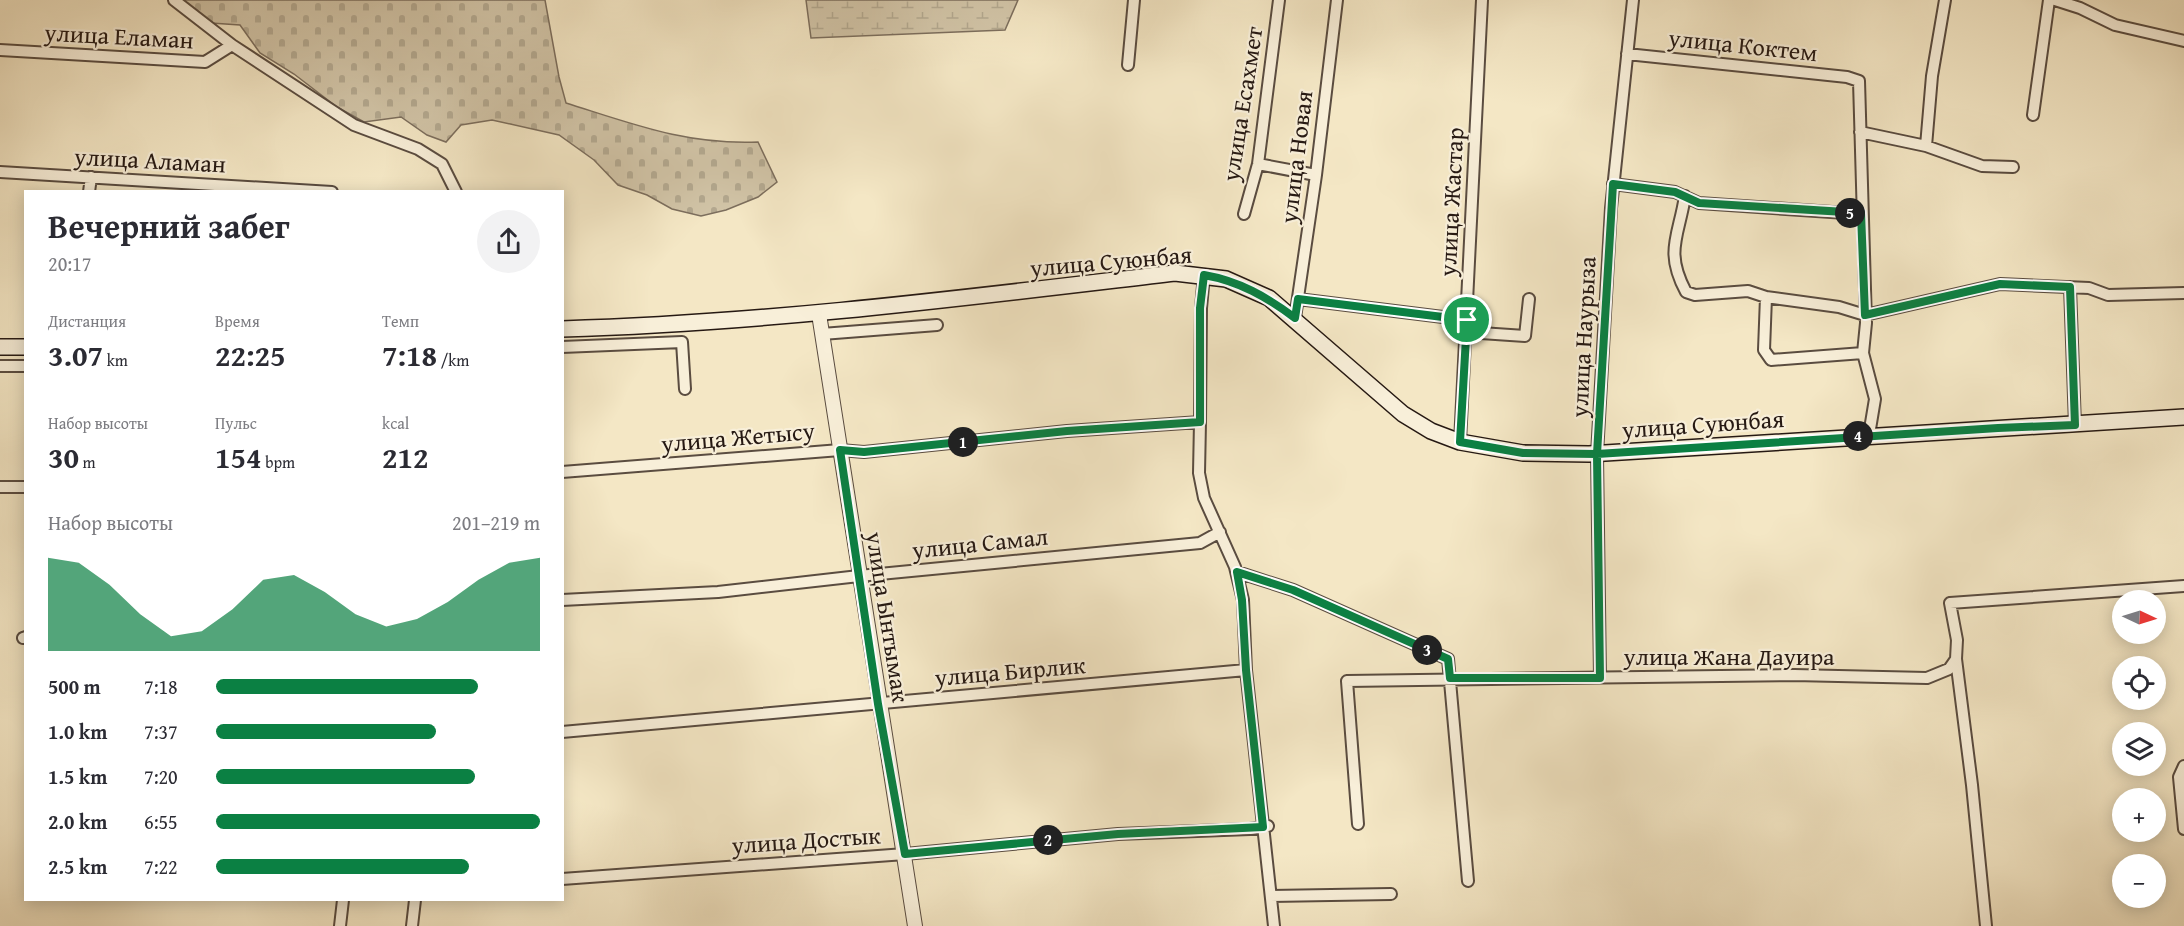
<!DOCTYPE html>
<html lang="ru">
<meta charset="utf-8">
<style>
body{margin:0;font-family:"Gentium Book Plus",serif;background:#f2f2f3;color:#2b2b33;height:100vh;display:flex;flex-direction:column;font-size:22px;white-space:nowrap}
*{box-sizing:border-box;margin:0}
p{font-size:20px;color:#7c7c81}
.icon{flex:none;width:33px;height:33px;fill:none;stroke:currentColor;stroke-width:2;stroke-linecap:round;stroke-linejoin:round}
.map{position:relative;flex:1;overflow:hidden}
.details{position:absolute;left:24px;top:190px;width:540px;height:711px;display:flex;flex-direction:column;background:#fff;border-radius:0px;box-shadow:0 3px 15px #0003}
.details>*{flex:none}
.needle{width:39px;rotate:94deg}
.buttons{position:absolute;left:2112px;top:590px;display:grid;gap:12px}
.buttons a{display:grid;place-items:center;width:54px;height:54px;border-radius:50%;background:#fff;box-shadow:0 3px 15px #0003;font-size:30px}
.pin{position:absolute;display:grid;place-items:center;width:51px;height:51px;color:#fff;margin:-26px;border:3px solid #fff;border-radius:50%;box-shadow:0 2px 6px #0007}
.km{position:absolute;width:30px;height:30px;margin:-15px;border-radius:50%;background:#222;color:#fff;font-size:16px;line-height:30px;text-align:center}
.round{display:grid;place-items:center;flex:none;width:63px;height:63px;border-radius:32px;background:#f2f2f3}
.summary{display:flex;align-items:center;justify-content:space-between;height:102px;padding:0 24px}
h1{font-size:33px;font-weight:800;line-height:45px}
.metrics{display:grid;grid-template-columns:repeat(3,1fr);gap:9px;height:102px;padding:6px 24px}
.metrics div{display:grid;align-content:center}
.metrics b{font-size:30px;font-weight:800}
.metrics small{font-size:16px;font-weight:400}
.metrics p{font-size:16px}
.chart{height:168px;padding:12px 24px}
.chart p{display:flex;justify-content:space-between}
.chart svg{width:100%;height:108px;margin-top:6px;fill:#0b8043;opacity:.7}
ul{padding:0 24px;list-style:none;font-size:20px}
li{display:grid;grid-template-columns:96px 72px 1fr;align-items:center;height:45px}
li i{height:15px;border-radius:8px;background:#0b8043}
.map>svg:first-child{display:block}
.wetland{fill:url(#wetland-marsh);stroke:#7c6e5d;stroke-width:1.5}
.cemetery{fill:url(#cemetery-stones);stroke:#7c6e5d;stroke-width:1.5}
.lines{fill:none;stroke-linecap:round;stroke-linejoin:round}
.minor-casing{stroke:#5a4c40;stroke-width:14}
.tertiary-casing{stroke:#5a4c40;stroke-width:16}
.secondary-casing{stroke:#261913;stroke-width:18}
.minor{stroke:#f8efd9;stroke-width:10}
.tertiary{stroke:#f8efd9;stroke-width:14}
.secondary{stroke:#f8efd9;stroke-width:15}
.route-casing{stroke:#fff;stroke-width:12}
.route{stroke:#0b8043;stroke-width:8}
.labels{text-anchor:middle;dominant-baseline:central;stroke-width:4.5;stroke-linejoin:round;paint-order:stroke}
.street-label{font-size:24px;fill:#261913;stroke:#f8efd9}
</style>
<div class="map">
<svg width="2184" height="926" viewBox="0 0 2184 926">
<defs>
<pattern id="wetland-marsh" width="20" height="14" patternUnits="userSpaceOnUse" patternTransform="scale(1.5)"><rect width="20" height="14" fill="#d1c4a7"/><path d="M1 5h8M5 5V1M11 12h8M15 12V8" fill="none" stroke="#b3a88f"/></pattern>
<pattern id="cemetery-stones" width="16" height="16" patternUnits="userSpaceOnUse" patternTransform="scale(1.5)"><rect width="16" height="16" fill="#d1c4a7"/><path d="M2 7V4a2 2 0 0 1 4 0v3zM10 15v-3a2 2 0 0 1 4 0v3z" fill="#b3a88f"/></pattern>
</defs>
<rect width="100%" height="100%" fill="#f4e7c5"/>
<filter id="stains"><feTurbulence type="fractalNoise" baseFrequency=".00333" numOctaves="4"/><feColorMatrix values="0 0 0 0 .2 0 0 0 0 .09 0 0 0 0 .02 0 0 0 .5 -.17"/></filter>
<radialGradient id="worn" r=".72"><stop offset=".6" stop-color="#630" stop-opacity="0"/><stop offset="1" stop-color="#630" stop-opacity=".3"/></radialGradient>
<!-- wetland -->
<path class="wetland" d="M806 0H1018L1005 30 811 38Z"/>
<!-- cemetery -->
<path class="cemetery" d="M182 0H545L559 77 566 103C633 124 686 145 758 142L777 182 758 197 726 210 701 216 672 209 647 195 618 185 594 160 559 135 492 120 461 125 446 142 427 135 401 117 364 122 337 107 294 74 260 53 240 25 211 23Z"/>
<g class="lines">
<defs>
<path id="minor" d="M174 0 232 45 354 125 418 149 442 164 456 192
M2055 0 2080 8 2115 25 2184 41
M0 50 205 62 232 45
M1627 54 1847 77 1859 81 1866 323 1863 353 1875 399 1869 435
M1128 65 1134 0
M2033 115 2049 0
M1860 132 1926 146 1982 166 2013 167
M1926 146 1932 76 1945 0
M1258 164 1316 175
M0 172 332 192
M1613 184 1675 192 1699 203 1861 214
M89 192 91 177
M1685 196C1679 236 1664 251 1686 292L1695 295 1748 291 1766 297 1839 307 1865 315 2000 284 2089 288 2108 295 2184 293
M1244 214 1258 164 1279 0
M2070 287 2075 425
M1766 297 1764 350 1771 360 1863 353
M1298 299 1467 320
M1295 318 1316 175 1337 0
M1466 332 1525 336 1529 299
M822 334 937 325
M562 347 682 342 685 389
M0 366H26
M1200 422 1199 473 1204 498 1235 567 1243 600 1246 670 1274 926
M1460 442 1482 0
M562 472 840 450 864 452 1067 431 1200 422 1201 308 1204 275
M0 487H26
M1237 572 1293 590 1448 659 1468 881
M562 600 718 592 859 576 1200 543 1220 532
M23 638 26 637
M1956 659 1972 785 1986 926
M1600 677 1597 454 1611 208 1633 0
M562 732 1246 670
M2184 766 2179 777 2184 829
M1358 824 1347 681 1794 675 1927 678 1949 669 1956 659 1957 640 1950 603 2184 586
M562 879 905 854 1118 834 1250 829 1268 826
M1271 896 1391 894
M340 926 343 900
M412 926 415 900"/>
<path id="tertiary" d="M819 314 915 926"/>
<path id="secondary" d="M562 329C768 323 971 297 1175 273L1226 279 1269 298 1403 414 1431 431 1460 442 1523 453 1589 454 2184 417
M0 347H26"/>
</defs>
<!-- minor casing -->
<use href="#minor" class="minor-casing"/>
<!-- tertiary casing -->
<use href="#tertiary" class="tertiary-casing"/>
<!-- secondary casing -->
<use href="#secondary" class="secondary-casing"/>
<!-- minor -->
<use href="#minor" class="minor"/>
<!-- tertiary -->
<use href="#tertiary" class="tertiary"/>
<!-- secondary -->
<use href="#secondary" class="secondary"/>
</g>
<g class="lines">
<defs>
<path id="route" d="M1467 320 1298 299 1295 318C1267 297 1239 281 1204 275L1200 308V422L1067 431 864 452 840 450 878 704 905 854 1118 834 1263 827 1246 670 1242 600 1237 572 1293 590 1448 659 1450 678H1600L1597 454 1998 428 2075 425 2070 287 2000 284 1865 315 1861 213 1699 203 1675 192 1613 184 1597 454 1523 453 1460 442 1467 320"/>
</defs>
<!-- route casing -->
<use href="#route" class="route-casing"/>
<!-- route -->
<use href="#route" class="route"/>
</g>
<g class="labels">
<!-- street labels -->
<g class="street-label">
<text transform="translate(119 36) rotate(3)">улица Еламан</text>
<text transform="translate(1743 45) rotate(6)">улица Коктем</text>
<text transform="translate(1242 104) rotate(-81)">улица Есахмет</text>
<text transform="translate(1296 157) rotate(-83)">улица Новая</text>
<text transform="translate(150 160) rotate(3)">улица Аламан</text>
<text transform="translate(1451 202) rotate(-87)">улица Жастар</text>
<text transform="translate(1111 261) rotate(-5)">улица Суюнбая</text>
<text transform="translate(1583 337) rotate(-87)">улица Наурыза</text>
<text transform="translate(1703 424) rotate(-4)">улица Суюнбая</text>
<text transform="translate(738 437) rotate(-5)">улица Жетысу</text>
<text transform="translate(980 543) rotate(-6)">улица Самал</text>
<text transform="translate(888 617) rotate(81)">улица Ынтымак</text>
<text x="1729" y="656">улица Жана Дауира</text>
<text transform="translate(1010 671) rotate(-5)">улица Бирлик</text>
<text transform="translate(806 840) rotate(-4)">улица Достык</text>
</g>
</g>
<rect width="100%" height="100%" filter="url(#stains)"/>
<rect width="100%" height="100%" fill="url(#worn)"/>
</svg>
<div class="buttons">
<a><svg class="needle" viewBox="-14 -14 28 28"><path d="M0-13l5 13h-10z" fill="#e53935"/><path d="M0 13l5-13h-10z" fill="#7c7c81"/></svg></a>
<a><svg class="icon" aria-label="locate" viewBox="0 0 24 24"><circle cx="12" cy="12" r="6"/><path d="M12 2v4M12 18v4M2 12h4M18 12h4"/></svg></a>
<a><svg class="icon" aria-label="layers" viewBox="0 0 24 24"><path d="M12 4l9 5-9 5-9-5zM3 14l9 5 9-5"/></svg></a>
<a>+</a>
<a>−</a>
</div>
<div class="pin" style="left:1467px;top:320px;background:#1e9e55"><svg class="icon" aria-label="arrive" viewBox="0 0 24 24"><path d="M6 21V4h12l-3 4 3 4H6"/></svg></div>
<b class="km" style="left:963px;top:442px">1</b>
<b class="km" style="left:1048px;top:840px">2</b>
<b class="km" style="left:1427px;top:650px">3</b>
<b class="km" style="left:1858px;top:436px">4</b>
<b class="km" style="left:1850px;top:213px">5</b>
<section class="details">
<div class="summary"><div><h1>Вечерний забег</h1><p>20:17</p></div><a class="round"><svg class="icon" aria-label="share" viewBox="0 0 24 24"><path d="M12 15V3M7 8l5-5 5 5M5 13v7h14v-7"/></svg></a></div>
<div class="metrics">
<div><p>Дистанция</p><b>3.07<small> km</small></b></div>
<div><p>Время</p><b>22:25</b></div>
<div><p>Темп</p><b>7:18<small> /km</small></b></div>
</div>
<div class="metrics">
<div><p>Набор высоты</p><b>30<small> m</small></b></div>
<div><p>Пульс</p><b>154<small> bpm</small></b></div>
<div><p>kcal</p><b>212</b></div>
</div>
<div class="chart"><p><span>Набор высоты</span>201–219 m</p>
<svg viewBox="0 0 160 44" preserveAspectRatio="none"><path d="M0 44V6L10 8L20 17L30 29L40 38L50 36L60 27L70 15L80 13L90 20L100 29L110 34L120 31L130 24L140 15L150 8L160 6V44z"/></svg>
</div>
<ul>
<li><b>500 m</b>7:18<i style="width:81%"></i></li>
<li><b>1.0 km</b>7:37<i style="width:68%"></i></li>
<li><b>1.5 km</b>7:20<i style="width:80%"></i></li>
<li><b>2.0 km</b>6:55<i style="width:100%"></i></li>
<li><b>2.5 km</b>7:22<i style="width:78%"></i></li>
</ul>
</section>
</div>
